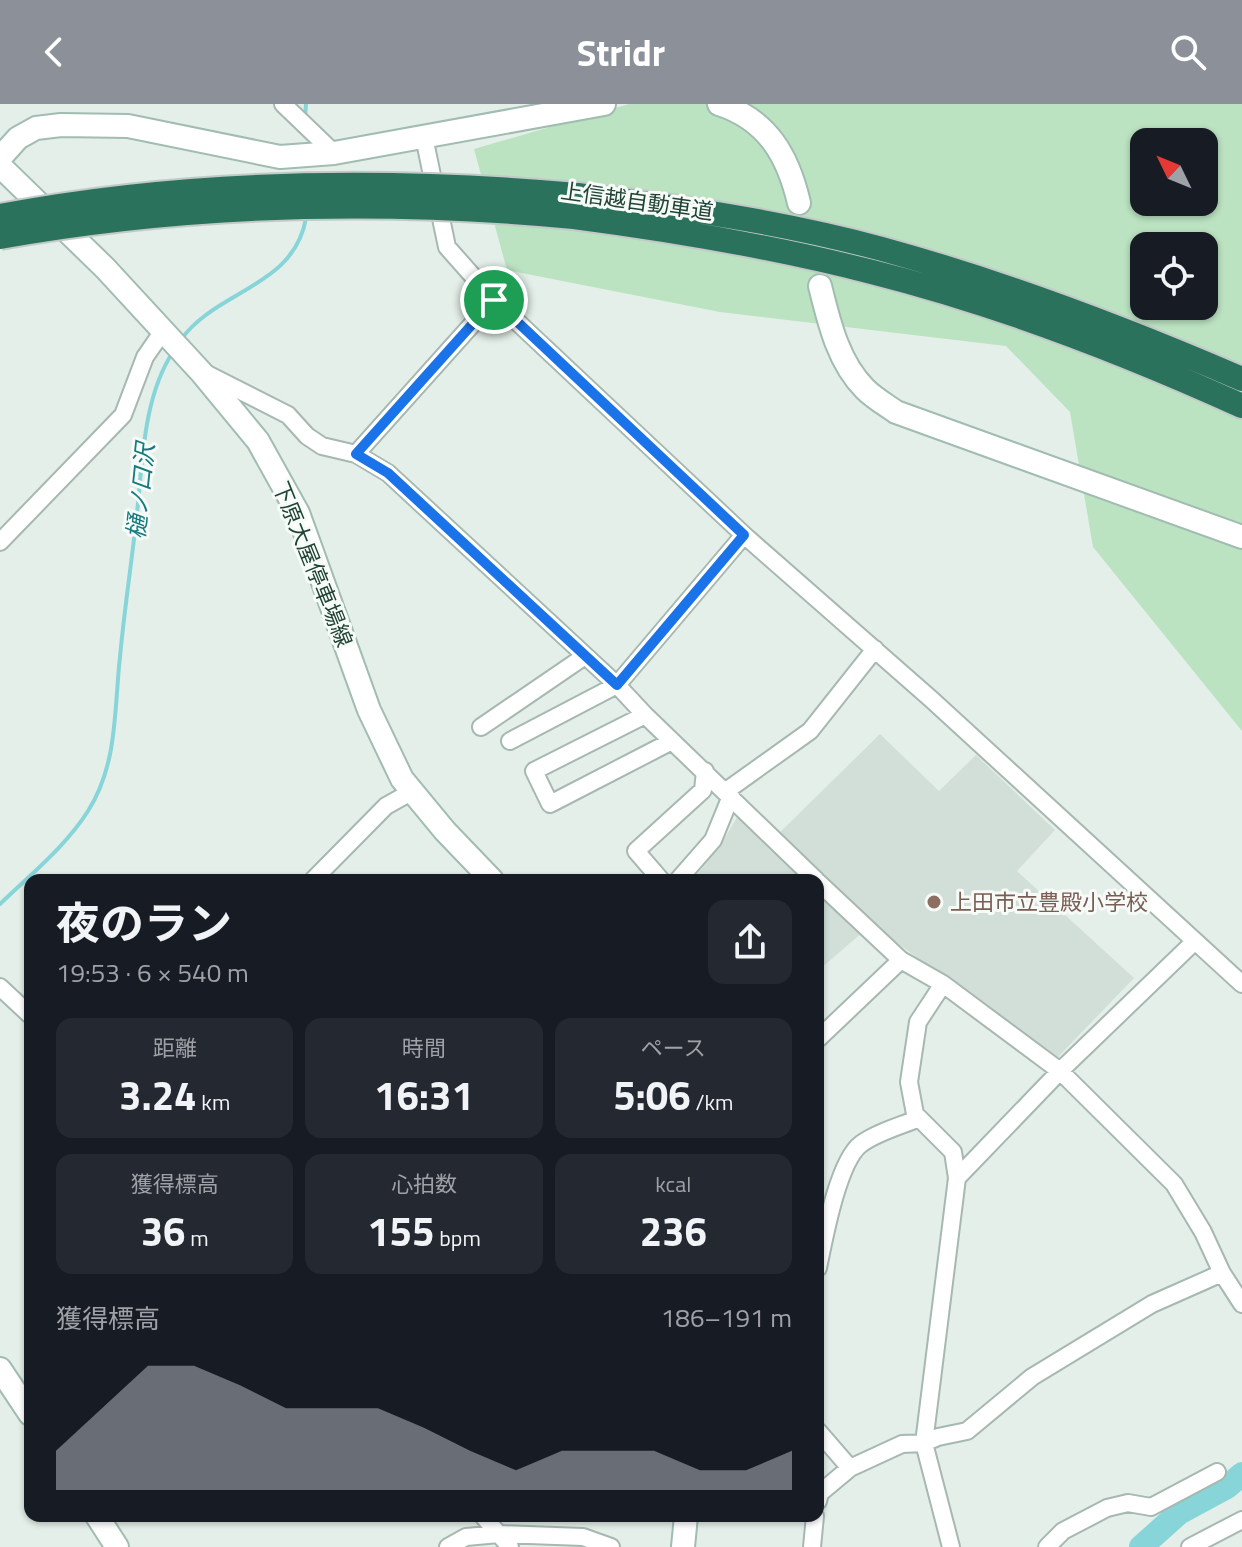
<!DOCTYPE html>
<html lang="ja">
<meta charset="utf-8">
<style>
body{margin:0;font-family:"Titillium Web","Noto Sans JP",sans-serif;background:#242831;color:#f1f3f6;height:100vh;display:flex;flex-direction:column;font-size:30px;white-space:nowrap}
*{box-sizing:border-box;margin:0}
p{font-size:26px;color:#9ea1a6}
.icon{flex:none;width:44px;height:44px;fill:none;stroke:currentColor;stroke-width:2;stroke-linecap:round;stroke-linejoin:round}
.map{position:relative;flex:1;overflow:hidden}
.drawer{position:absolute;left:24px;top:770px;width:800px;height:648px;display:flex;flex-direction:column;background:#171b24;border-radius:16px;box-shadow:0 2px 6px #0004}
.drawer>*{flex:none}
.needle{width:52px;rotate:313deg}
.buttons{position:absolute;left:1130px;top:24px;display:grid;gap:16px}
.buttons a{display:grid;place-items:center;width:88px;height:88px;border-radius:16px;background:#171b24;box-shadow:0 2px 6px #0004;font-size:40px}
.pin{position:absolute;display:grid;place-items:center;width:68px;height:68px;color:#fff;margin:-34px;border:4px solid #fff;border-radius:50%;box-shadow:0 2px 8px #0007}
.round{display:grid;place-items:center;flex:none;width:84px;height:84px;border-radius:16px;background:#242831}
.headline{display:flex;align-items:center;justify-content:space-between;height:136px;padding:0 32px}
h1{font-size:44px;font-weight:700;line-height:60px}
.metrics{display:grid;grid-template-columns:repeat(3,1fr);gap:12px;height:136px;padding:8px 32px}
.metrics div{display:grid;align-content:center;border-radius:16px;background:#242831;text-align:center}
.metrics b{font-size:40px;font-weight:700}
.metrics small{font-size:22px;font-weight:400}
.metrics p{font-size:22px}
.chart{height:224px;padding:16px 32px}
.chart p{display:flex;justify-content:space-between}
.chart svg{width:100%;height:144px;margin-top:8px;fill:#8c9099;opacity:.7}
header{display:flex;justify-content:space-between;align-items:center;height:104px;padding:0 32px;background:#8c9099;color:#fff;font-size:36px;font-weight:700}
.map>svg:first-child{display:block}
.built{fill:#d2dfd8}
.green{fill:#bbe2c1;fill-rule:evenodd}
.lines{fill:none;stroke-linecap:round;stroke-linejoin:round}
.stream{stroke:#88d5d9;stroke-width:4}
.river{stroke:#88d5d9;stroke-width:24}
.street-casing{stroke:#a6b8b0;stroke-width:20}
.secondary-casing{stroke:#a1bcb0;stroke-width:26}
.highway-casing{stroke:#c1cac7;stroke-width:28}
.street{stroke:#fff;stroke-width:16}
.secondary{stroke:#fff;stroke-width:22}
.highway{stroke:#2a725b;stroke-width:24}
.highway-bridge-casing{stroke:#c1cac7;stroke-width:28;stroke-linecap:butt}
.highway-bridge{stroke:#2a725b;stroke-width:24}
.route-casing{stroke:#fff;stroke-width:16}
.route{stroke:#1a73e8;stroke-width:10}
.education-dot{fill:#8d6e63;stroke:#f6fbf8;stroke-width:3}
.labels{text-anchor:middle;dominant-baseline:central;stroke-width:6;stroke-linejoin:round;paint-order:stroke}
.street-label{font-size:22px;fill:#214336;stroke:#f6fbf8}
.education-label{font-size:22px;fill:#785e54;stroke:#f6fbf8;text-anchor:start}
.water-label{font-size:24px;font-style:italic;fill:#157a80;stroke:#f6fbf8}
</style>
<header><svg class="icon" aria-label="back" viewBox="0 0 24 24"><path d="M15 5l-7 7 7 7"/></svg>Stridr<svg class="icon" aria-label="search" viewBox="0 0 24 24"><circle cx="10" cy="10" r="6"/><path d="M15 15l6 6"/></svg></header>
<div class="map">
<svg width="1242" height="1443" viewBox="0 0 1242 1443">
<rect width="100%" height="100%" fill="#e4efe9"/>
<!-- built -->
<path class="built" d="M880 630 939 687 976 651 1055 726 1017 767 1134 874 1058 953 947 876 872 820 818 867V776H693L723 737 739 710 768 740Z"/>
<!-- green -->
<path class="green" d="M629 0H1242V627L1093 443 1070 308 1006 242 720 208 507 166 474 45ZM1144 38H1204V98H1144ZM1144 142H1204V202H1144Z"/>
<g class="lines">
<!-- stream -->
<path class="stream" d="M305 14 306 0
M180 237C215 186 294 184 306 114
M0 800C30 771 66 742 88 707 118 660 114 606 120 553 125 498 134 444 139 389 143 343 147 287 173 248"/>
<!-- river -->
<path class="river" d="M1141 1443 1179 1409 1227 1383 1242 1370"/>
<defs>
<path id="street" d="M283 0 334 49
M424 33 447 143 494 196 744 431 931 595 1242 880
M205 269 288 311 307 332 322 342 356 350 388 369 617 581 645 611 816 776
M356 350 494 196
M0 438 123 311 145 253 163 227
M645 611 534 667 550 700 672 637
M481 623 585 552
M510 637 617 581 744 431
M726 687 810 627 875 545
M313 776 386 702 411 688
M661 776 636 747 703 686 705 667
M678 776 713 736 731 692
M818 778 901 856 943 880 1060 967 1174 1080 1203 1128 1222 1169 1242 1200
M943 880 918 918 909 978 915 1010 953 1048 957 1074 924 1339 951 1443
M0 883 30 911
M818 935 901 856
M957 1074 1060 967 1195 837
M818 1164C824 1135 838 1057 861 1040 877 1028 901 1022 919 1014
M818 1327 850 1364 902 1340 924 1339 938 1333 967 1327 1032 1273 1152 1200 1222 1169
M818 1397 820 1389 850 1364
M483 1412 510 1443
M448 1443 466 1433 499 1430 583 1433 611 1443
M812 1443 815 1412
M1047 1443 1063 1427 1107 1404 1128 1399 1151 1403 1217 1368
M1190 1443 1242 1416"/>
<path id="secondary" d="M719 0C768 16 788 52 799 99
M0 54 18 34 36 24 61 21 128 22 280 53 334 49 604 0
M0 62 105 164 201 268 258 337 298 409 369 606 402 675 445 727 492 776
M820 182C829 218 838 258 865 285 874 294 886 301 896 308L1242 433
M0 1265 30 1310
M97 1412 117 1443
M683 1443 686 1412"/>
<path id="highway" d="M577 91C680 103 782 118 882 145 1006 179 1124 224 1242 275
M574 113C674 126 774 143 872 168 999 200 1123 248 1242 302"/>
</defs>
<!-- street casing -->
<use href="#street" class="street-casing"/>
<!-- secondary casing -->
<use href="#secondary" class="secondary-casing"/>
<!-- highway casing -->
<use href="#highway" class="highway-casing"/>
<!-- street -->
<use href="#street" class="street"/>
<!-- secondary -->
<use href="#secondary" class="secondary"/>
<!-- highway -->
<use href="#highway" class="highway"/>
<defs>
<path id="highway-bridge" d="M0 112C190 76 385 74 577 91
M0 133C191 99 382 95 574 113"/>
</defs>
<!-- highway-bridge casing -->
<use href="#highway-bridge" class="highway-bridge-casing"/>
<!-- highway-bridge -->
<use href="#highway-bridge" class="highway-bridge"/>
</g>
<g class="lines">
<defs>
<path id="route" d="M494 196 744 431 617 581 388 369 356 350Z"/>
</defs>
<!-- route casing -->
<use href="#route" class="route-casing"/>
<!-- route -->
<use href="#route" class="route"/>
</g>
<!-- markers -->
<circle class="education-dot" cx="934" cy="798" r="8"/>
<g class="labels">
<!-- street labels -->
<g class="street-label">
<text transform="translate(637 97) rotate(8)">上信越自動車道</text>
<text transform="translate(313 460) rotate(68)">下原大屋停車場線</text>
</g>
<!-- education labels -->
<g class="education-label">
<text x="950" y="798">上田市立豊殿小学校</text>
</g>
<!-- water labels -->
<g class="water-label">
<text transform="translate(140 387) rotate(-84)">樋ノ口沢</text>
</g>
</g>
</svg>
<div class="buttons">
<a><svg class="needle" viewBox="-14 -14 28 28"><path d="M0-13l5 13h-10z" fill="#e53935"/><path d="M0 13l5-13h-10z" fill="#9ea1a6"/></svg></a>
<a><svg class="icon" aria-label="locate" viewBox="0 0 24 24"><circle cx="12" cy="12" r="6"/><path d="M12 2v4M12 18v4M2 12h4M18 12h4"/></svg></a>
</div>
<div class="pin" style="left:494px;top:196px;background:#1e9e55"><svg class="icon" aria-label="arrive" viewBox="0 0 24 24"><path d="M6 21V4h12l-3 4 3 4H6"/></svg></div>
<section class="drawer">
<div class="headline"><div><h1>夜のラン</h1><p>19:53 · 6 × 540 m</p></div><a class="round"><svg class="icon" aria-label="share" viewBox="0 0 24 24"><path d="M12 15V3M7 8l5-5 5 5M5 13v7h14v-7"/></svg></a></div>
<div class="metrics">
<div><p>距離</p><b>3.24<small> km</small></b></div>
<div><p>時間</p><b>16:31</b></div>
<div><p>ペース</p><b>5:06<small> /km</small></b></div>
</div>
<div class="metrics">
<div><p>獲得標高</p><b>36<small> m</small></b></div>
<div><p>心拍数</p><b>155<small> bpm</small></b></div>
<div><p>kcal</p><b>236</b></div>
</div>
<div class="chart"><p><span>獲得標高</span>186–191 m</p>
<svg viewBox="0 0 160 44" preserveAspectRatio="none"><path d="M0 44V32L10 19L20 6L30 6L40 12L50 19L60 19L70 19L80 25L90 32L100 38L110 32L120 32L130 32L140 38L150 38L160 32V44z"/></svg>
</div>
</section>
</div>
